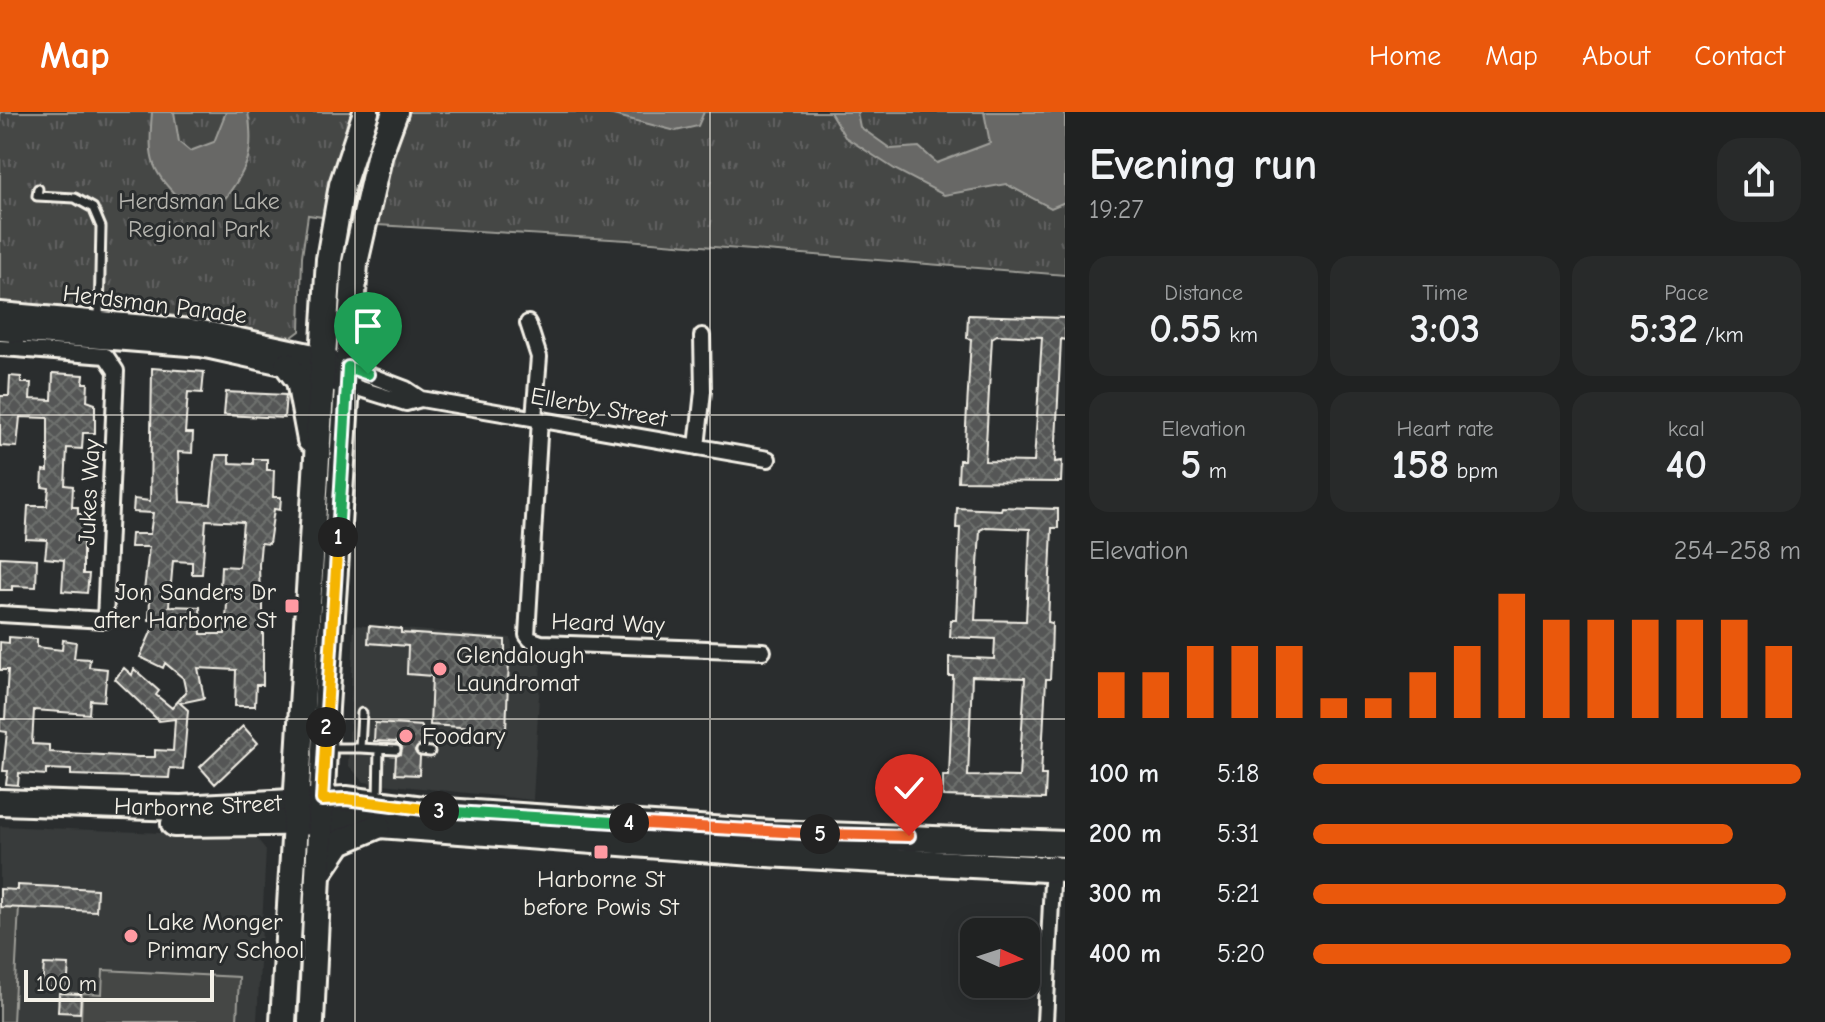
<!DOCTYPE html>
<meta charset="utf-8">
<style>
body{margin:0;font-family:"Comic Neue",sans-serif;background:#282a2a;color:#f1f3f6;height:100vh;display:flex;flex-direction:column;font-size:30px;white-space:nowrap}
*{box-sizing:border-box;margin:0}
p{font-size:26px;color:#a2a4a5}
.icon{flex:none;width:44px;height:44px;fill:none;stroke:currentColor;stroke-width:2;stroke-linecap:round;stroke-linejoin:round}
.map{position:relative;flex:1;overflow:hidden}
.details{display:flex;flex-direction:column;background:#202222;width:760px}
.details>*{flex:none}
.needle{width:52px;rotate:93deg}
.controls{position:absolute;left:960px;top:806px;display:grid;gap:16px}
.controls a{display:grid;place-items:center;width:80px;height:80px;border-radius:16px;background:#202222;box-shadow:0 4px 20px #0003,0 0 0 2px #3d3f40;font-size:40px}
.scale{position:absolute;left:24px;bottom:20px;width:190px;box-sizing:border-box;padding-left:8px;border:4px solid #f4f1e8;border-top:0;font-size:22px;line-height:28px;white-space:nowrap;color:#f4f1e8;-webkit-text-stroke:6px #2a2d2e;paint-order:stroke}
.pin{position:absolute;display:grid;place-items:center;width:68px;height:68px;color:#fff;margin:-82px -34px;border-radius:50% 50% 50% 0;rotate:-45deg;box-shadow:0 0 8px #0007}
.pin .icon{rotate:45deg}
.km{position:absolute;width:40px;height:40px;margin:-20px;border-radius:50%;background:#222;color:#fff;font-size:22px;line-height:40px;text-align:center}
.round{display:grid;place-items:center;flex:none;width:84px;height:84px;border-radius:24px;background:#282a2a}
.headline{display:flex;align-items:center;justify-content:space-between;height:136px;padding:0 24px}
h1{font-size:44px;font-weight:700;line-height:60px}
.metrics{display:grid;grid-template-columns:repeat(3,1fr);gap:12px;height:136px;padding:8px 24px}
.metrics div{display:grid;align-content:center;border-radius:20px;background:#282a2a;text-align:center}
.metrics b{font-size:40px;font-weight:700}
.metrics small{font-size:22px;font-weight:400}
.metrics p{font-size:22px}
.chart{height:224px;padding:16px 24px}
.chart p{display:flex;justify-content:space-between}
.chart svg{width:100%;height:144px;margin-top:8px;stroke:#ea580c;stroke-width:6}
ul{padding:0 24px;list-style:none;font-size:26px}
li{display:grid;grid-template-columns:128px 96px 1fr;align-items:center;height:60px}
li i{height:20px;border-radius:10px;background:#ea580c}
header{display:flex;align-items:center;gap:48px;box-sizing:border-box;height:112px;padding:0 40px;background:#ea580c;color:#fff}
header strong{font-size:38px}
nav{display:flex;gap:44px;margin-inline-start:auto;font-size:28px}
main{display:flex;flex:1;min-height:0}
.map>svg:first-child{display:block}
.built{fill:#373a3a}
.park{fill:url(#park-tufts);stroke:#9c9c96;stroke-width:2}
.pitch{fill:#444645;stroke:#9c9c96;stroke-width:2}
.water{fill:#676866;stroke:#9f9f9a;stroke-width:2}
.building{fill:url(#building-cross-hatch);stroke:#f4f1e8;stroke-width:2;fill-rule:evenodd}
.lines{fill:none;stroke-linecap:round;stroke-linejoin:round}
.service-casing{stroke:#f4f1e8;stroke-width:13}
.minor-casing{stroke:#f4f1e8;stroke-width:20}
.secondary-casing{stroke:#f4f1e8;stroke-width:26}
.primary-casing{stroke:#f4f1e8;stroke-width:30}
.service{stroke:#2a2d2e;stroke-width:7}
.minor{stroke:#2a2d2e;stroke-width:14}
.secondary{stroke:#2a2d2e;stroke-width:20}
.primary{stroke:#2a2d2e;stroke-width:24}
.split-1-casing{stroke:#fff;stroke-width:16}
.split-2-casing{stroke:#fff;stroke-width:16}
.split-3-casing{stroke:#fff;stroke-width:16}
.split-4-casing{stroke:#fff;stroke-width:16}
.split-5-casing{stroke:#fff;stroke-width:16}
.split-6-casing{stroke:#fff;stroke-width:16}
.split-1{stroke:#22a559;stroke-width:10}
.split-2{stroke:#f5b400;stroke-width:10}
.split-3{stroke:#f5b400;stroke-width:10}
.split-4{stroke:#22a559;stroke-width:10}
.split-5{stroke:#f0652b;stroke-width:10}
.split-6{stroke:#f0652b;stroke-width:10}
.grid{fill:none;stroke:#f4f1e8;stroke-width:2;stroke-opacity:0.55}
.poi-dot{fill:#ff9aa2;stroke:#2a2d2e;stroke-width:3}
.labels{text-anchor:middle;dominant-baseline:central;stroke-width:6;stroke-linejoin:round;paint-order:stroke}
.park-label{font-size:24px;fill:#b6b5af;stroke:#2a2d2e}
.street-label{font-size:24px;fill:#f4f1e8;stroke:#2a2d2e}
.poi-label{font-size:24px;fill:#f4f1e8;stroke:#2a2d2e;text-anchor:start}
</style>
<header>
<strong>Map</strong>
<nav><a>Home</a><a>Map</a><a>About</a><a>Contact</a></nav>
</header>
<main>
<div class="map">
<svg width="1065" height="910" viewBox="0 0 1065 910">
<defs>
<pattern id="park-tufts" width="24" height="20" patternUnits="userSpaceOnUse" patternTransform="scale(2)"><rect width="24" height="20" fill="#444645"/><path d="M3 7l-1-3M5 7V3M7 7l1-3M15 17l-1-3M17 17v-4M19 17l1-3" fill="none" stroke="#606160"/></pattern>
<pattern id="building-cross-hatch" width="8" height="8" patternUnits="userSpaceOnUse" patternTransform="scale(2)"><rect width="8" height="8" fill="#555756"/><path d="M0 0l8 8M0 8l8-8" fill="none" stroke="#6e706e"/></pattern>
</defs>
<rect width="100%" height="100%" fill="#2a2d2e"/>
<filter id="ink" filterUnits="userSpaceOnUse"><feTurbulence type="fractalNoise" baseFrequency=".0125" numOctaves="2"/><feDisplacementMap in="SourceGraphic" scale="16" xChannelSelector="R" yChannelSelector="G"/><feConvolveMatrix kernelMatrix="1 2 1 2 8 2 1 2 1" color-interpolation-filters="sRGB"/></filter>
<g filter="url(#ink)">
<!-- built -->
<path class="built" d="M354 513 511 526 513 546 541 551 533 688 364 670 348 653Z
M0 714 256 725 266 738 257 910H0Z"/>
<!-- park -->
<path class="park" d="M0 0H1065V163L627 128 377 113 308 103 302 144 300 219 292 225 170 203 0 190Z"/>
<!-- pitch -->
<path class="pitch" d="M0 793 19 794 13 910H0Z
M103 858 239 865 237 910H81L82 881 102 882Z"/>
<!-- water -->
<path class="water" d="M152 0H174L179 30 190 39 214 30 226 0H248C255 42 248 55 224 88L186 94C150 57 148 52 152 0Z
M601 0H704L698 14 676 19Z
M830 0H857L860 15 891 37 919 35 937 51 990 31 984 0H1065V90L1051 96 1006 72 944 83 896 58 845 25Z"/>
<!-- building -->
<path class="building" d="M968 203 1065 206V228L1061 227 1055 350 1062 349 1061 370 958 369 959 348H964L971 227 967 226ZM997 223 1042 225 1034 350 985 349 992 226Z
M152 256 204 260 202 281 188 280 185 321H193L192 341 178 340 180 390 211 392 216 343H229V351L253 352V347H267V358H274L273 385H281L280 398 274 397 269 432 261 431 259 453 260 489H263V573H256L255 594H235L236 558 198 556 204 586 180 591 188 598 183 657 170 656 169 666 71 663V658L46 657V663L19 661 18 673 6 672 8 659H3L7 620 0 619V607H5L8 558H0V530L9 531V525L37 527V535L62 538 63 528 76 530 74 546 90 547 89 555 107 557 104 589 90 588 89 602 34 598 32 632 49 633V640L138 645H155V638L173 639 175 607 159 609 115 567 124 556 132 563 134 557 159 579 156 583 172 596 186 580 183 566 165 551 163 556 140 545 156 509 149 508 150 488H143L149 435H130L131 422H150L153 401 133 400 134 387 150 389ZM206 408 243 410 239 455 221 454 220 475 228 476 225 522H201L200 495 169 494 173 449 192 450V462H202Z
M53 261 84 263 83 271H88L87 289 95 292V321H83L82 337 67 336 65 373 73 374 72 395H78V402H83V462H89L87 481 62 479 64 448 45 446 47 428 26 427 28 394H47L49 376 42 375 43 358 48 359V306L20 305 17 335 0 334V284H9L10 264 21 265V271H31L30 287 52 288Z
M226 280 286 283 284 306 224 303Z
M1002 395 1058 397V416H1052L1048 510 1052 511 1051 548 1050 567H1046L1041 663H1046L1045 687 943 684V664H949L953 564H949V545L994 547 995 527 950 525 951 508H956L960 416H956L957 396 1001 398ZM986 415 1030 417 1026 509 975 508 980 418ZM972 564 1025 566 1019 665 968 664Z
M0 445 37 447 36 475 12 474V478H0Z
M369 514 401 517V521L505 528V548L509 549 506 618 430 613 432 564 407 562 408 534 368 531Z
M375 611 422 614 421 633 415 639 420 645 419 663 395 662 396 644 401 642 402 636 396 630 374 629Z
M243 614 258 631 215 672 200 655Z
M17 773 97 777 96 799 0 795V777L17 778Z
M44 852 69 853 67 877 42 875Z
M59 881 81 882 80 901 58 900Z"/>
<g class="lines">
<defs>
<path id="service" d="M38 77 37 84 75 86 93 96 101 115 99 206
M327 636H360L362 601
M360 636 396 638
M421 639 430 640
M378 687 379 637"/>
<path id="minor" d="M528 211 539 245 534 306
M0 236 16 237V228
M348 255 406 277 421 287
M348 273 406 291 421 287 768 347
M540 307 527 523 530 527 541 531 763 539
M697 335 703 279 702 224
M0 502 105 508 116 259 106 244 16 237
M1045 910 1053 751"/>
<path id="secondary" d="M0 201 202 219 309 242 348 255
M0 218 201 234 287 253 348 273"/>
<g id="primary">
<path d="M287 253 299 269 310 328"/>
<path id="s1" d="M0 690 181 696 346 687 431 698 773 721 1065 732"/>
<path d="M174 712 339 710 767 742 1065 758"/>
<path d="M319 761 340 730 378 714"/>
<path d="M283 910 329 147 342 73 366 0"/>
<path d="M311 910 326 596 355 151 380 41 395 0"/>
</g>
</defs>
<!-- service casing -->
<use href="#service" class="service-casing"/>
<!-- minor casing -->
<use href="#minor" class="minor-casing"/>
<!-- secondary casing -->
<use href="#secondary" class="secondary-casing"/>
<!-- primary casing -->
<use href="#primary" class="primary-casing"/>
<!-- service -->
<use href="#service" class="service"/>
<!-- minor -->
<use href="#minor" class="minor"/>
<!-- secondary -->
<use href="#secondary" class="secondary"/>
<!-- primary -->
<use href="#primary" class="primary"/>
</g>
</g>
<g class="lines" filter="url(#ink)">
<defs>
<path id="split-1" d="M338 425 348 255 368 262"/>
<path id="split-2" d="M326 615 338 425"/>
<path id="split-3" d="M326 615 322 688 346 687 439 699"/>
<path id="split-4" d="M439 699 629 711"/>
<path id="split-5" d="M629 711 820 722"/>
<path id="split-6" d="M820 722 909 724"/>
</defs>
<!-- split-1 casing -->
<use href="#split-1" class="split-1-casing"/>
<!-- split-2 casing -->
<use href="#split-2" class="split-2-casing"/>
<!-- split-3 casing -->
<use href="#split-3" class="split-3-casing"/>
<!-- split-4 casing -->
<use href="#split-4" class="split-4-casing"/>
<!-- split-5 casing -->
<use href="#split-5" class="split-5-casing"/>
<!-- split-6 casing -->
<use href="#split-6" class="split-6-casing"/>
<!-- split-1 -->
<use href="#split-1" class="split-1"/>
<!-- split-2 -->
<use href="#split-2" class="split-2"/>
<!-- split-3 -->
<use href="#split-3" class="split-3"/>
<!-- split-4 -->
<use href="#split-4" class="split-4"/>
<!-- split-5 -->
<use href="#split-5" class="split-5"/>
<!-- split-6 -->
<use href="#split-6" class="split-6"/>
</g>
<!-- grid -->
<path class="grid" d="M355 0V910M710 0V910M0 303H1065M0 607H1065"/>
<!-- markers -->
<g class="poi-dot">
<rect x="284" y="486" width="16" height="16" rx="4"/>
<circle cx="440" cy="557" r="8"/>
<circle cx="406" cy="624" r="8"/>
<rect x="593" y="732" width="16" height="16" rx="4"/>
<circle cx="131" cy="824" r="8"/>
</g>
<g class="labels">
<!-- park labels -->
<g class="park-label">
<text x="199" y="89">Herdsman Lake<tspan x="199" dy="28">Regional Park</tspan></text>
</g>
<!-- street labels -->
<g class="street-label">
<text transform="translate(155 192) rotate(7)">Herdsman Parade</text>
<text transform="translate(599 295) rotate(10)">Ellerby Street</text>
<text transform="translate(89 380) rotate(-87)">Jukes Way</text>
<text transform="translate(608 511) rotate(2)">Heard Way</text>
<text stroke="none"><textPath href="#s1" startOffset="198">Harborne Street</textPath></text>
</g>
<!-- poi labels -->
<g class="poi-label">
<text x="276" y="480" text-anchor="end">Jon Sanders Dr<tspan x="276" dy="28">after Harborne St</tspan></text>
<text x="456" y="543">Glendalough<tspan x="456" dy="28">Laundromat</tspan></text>
<text x="422" y="624">Foodary</text>
<text x="601" y="767" text-anchor="middle">Harborne St<tspan x="601" dy="28">before Powis St</tspan></text>
<text x="147" y="810">Lake Monger<tspan x="147" dy="28">Primary School</tspan></text>
</g>
</g>
</svg>
<div class="controls">
<a><svg class="needle" viewBox="-14 -14 28 28"><path d="M0-13l5 13h-10z" fill="#e53935"/><path d="M0 13l5-13h-10z" fill="#a2a4a5"/></svg></a>
</div>
<div class="scale">100 m</div>
<div class="pin" style="left:368px;top:262px;background:#1e9e55"><svg class="icon" aria-label="arrive" viewBox="0 0 24 24"><path d="M6 21V4h12l-3 4 3 4H6"/></svg></div>
<div class="pin" style="left:909px;top:724px;background:#d93025"><svg class="icon" aria-label="check" viewBox="0 0 24 24"><path d="M5 12l5 5 9-10"/></svg></div>
<b class="km" style="left:338px;top:425px">1</b>
<b class="km" style="left:326px;top:615px">2</b>
<b class="km" style="left:439px;top:699px">3</b>
<b class="km" style="left:629px;top:711px">4</b>
<b class="km" style="left:820px;top:722px">5</b>
</div>
<section class="details">
<div class="headline"><div><h1>Evening run</h1><p>19:27</p></div><a class="round"><svg class="icon" aria-label="share" viewBox="0 0 24 24"><path d="M12 15V3M7 8l5-5 5 5M5 13v7h14v-7"/></svg></a></div>
<div class="metrics">
<div><p>Distance</p><b>0.55<small> km</small></b></div>
<div><p>Time</p><b>3:03</b></div>
<div><p>Pace</p><b>5:32<small> /km</small></b></div>
</div>
<div class="metrics">
<div><p>Elevation</p><b>5<small> m</small></b></div>
<div><p>Heart rate</p><b>158<small> bpm</small></b></div>
<div><p>kcal</p><b>40</b></div>
</div>
<div class="chart"><p><span>Elevation</span>254–258 m</p>
<svg viewBox="0 0 160 44" preserveAspectRatio="none"><path d="M5 44V30M15 44V30M25 44V22M35 44V22M45 44V22M55 44V38M65 44V38M75 44V30M85 44V22M95 44V6M105 44V14M115 44V14M125 44V14M135 44V14M145 44V14M155 44V22"/></svg>
</div>
<ul>
<li><b>100 m</b>5:18<i style="width:100%"></i></li>
<li><b>200 m</b>5:31<i style="width:86%"></i></li>
<li><b>300 m</b>5:21<i style="width:97%"></i></li>
<li><b>400 m</b>5:20<i style="width:98%"></i></li>
</ul>
</section>
</main>
